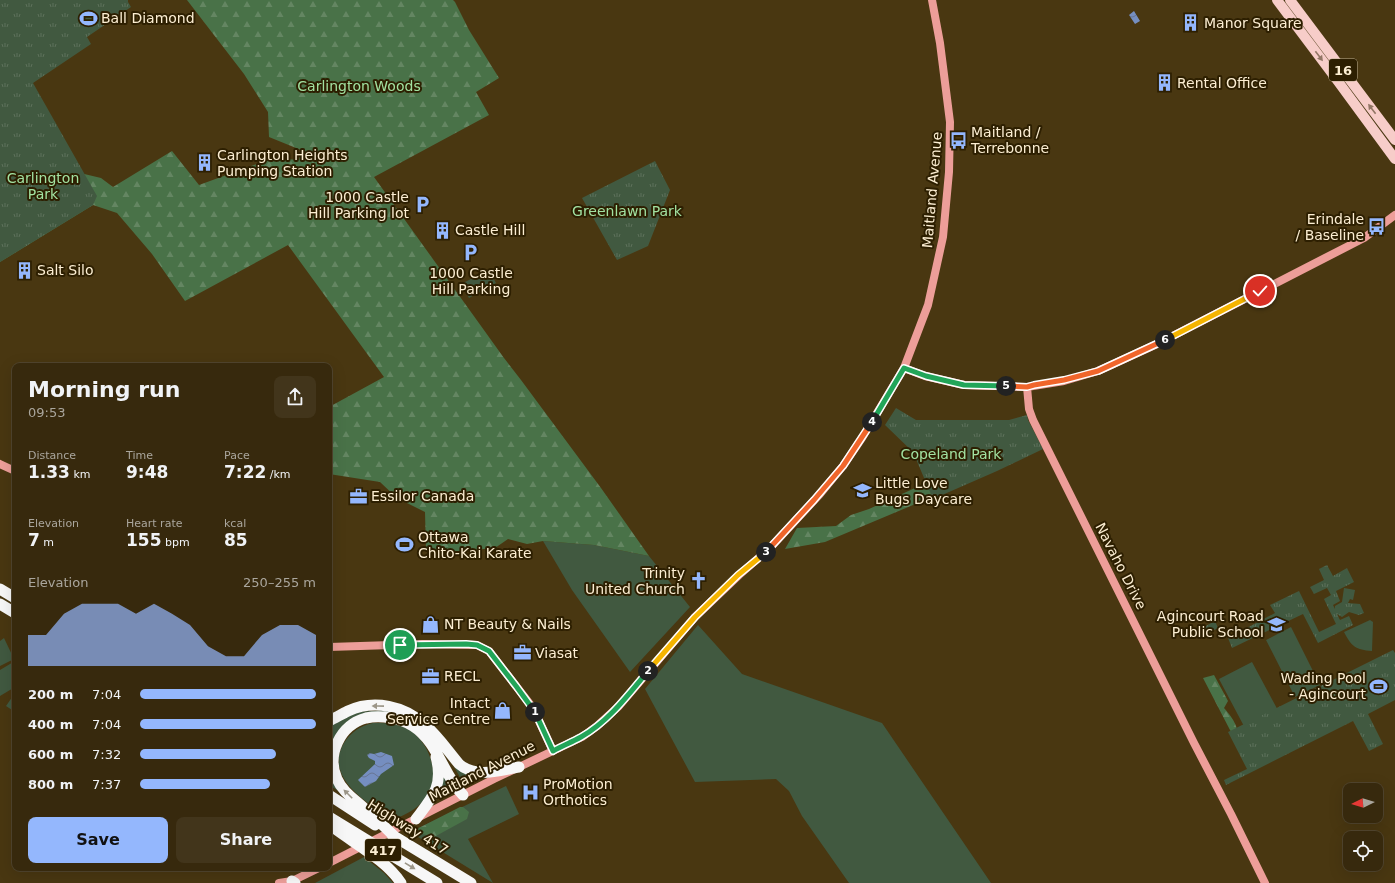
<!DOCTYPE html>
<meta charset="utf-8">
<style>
body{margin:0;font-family:"DejaVu Sans",sans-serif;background:#42351b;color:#f1f3f6;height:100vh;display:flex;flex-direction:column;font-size:15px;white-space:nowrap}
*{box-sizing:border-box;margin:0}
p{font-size:13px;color:#aaa69d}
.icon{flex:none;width:22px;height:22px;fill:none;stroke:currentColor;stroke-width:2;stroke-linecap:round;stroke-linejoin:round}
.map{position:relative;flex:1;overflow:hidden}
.drawer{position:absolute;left:12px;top:363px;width:320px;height:508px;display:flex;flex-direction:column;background:#37290d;border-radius:8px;box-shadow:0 4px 16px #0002,0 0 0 1px #51452e}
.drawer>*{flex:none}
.needle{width:26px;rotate:265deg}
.fabs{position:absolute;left:1343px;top:783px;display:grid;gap:8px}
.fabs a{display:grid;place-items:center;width:40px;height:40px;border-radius:8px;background:#37290d;box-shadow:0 4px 16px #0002,0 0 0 1px #51452e;font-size:20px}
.pin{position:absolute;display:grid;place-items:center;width:34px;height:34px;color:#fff;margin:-17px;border:2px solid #fff;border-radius:50%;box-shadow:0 1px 4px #0007}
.km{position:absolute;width:20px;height:20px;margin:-10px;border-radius:50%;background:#222;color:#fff;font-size:11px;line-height:20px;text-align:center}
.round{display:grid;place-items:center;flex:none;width:42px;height:42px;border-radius:8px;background:#42351b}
.overview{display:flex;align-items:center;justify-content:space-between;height:68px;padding:0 16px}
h1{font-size:22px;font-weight:600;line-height:30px}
.stats{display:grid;grid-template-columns:repeat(3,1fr);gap:6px;height:68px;padding:4px 16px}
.stats div{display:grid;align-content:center}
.stats b{font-size:17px;font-weight:600}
.stats small{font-size:11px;font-weight:400}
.stats p{font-size:11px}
.chart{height:112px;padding:8px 16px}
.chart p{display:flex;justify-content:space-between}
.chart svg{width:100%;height:72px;margin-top:4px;fill:#94b7fd;opacity:.7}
.primary-button{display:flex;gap:8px;margin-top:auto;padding:8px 16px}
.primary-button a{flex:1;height:46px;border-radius:8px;background:#94b7fd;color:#111;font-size:16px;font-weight:600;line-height:46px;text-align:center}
.primary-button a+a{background:#42351b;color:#f1f3f6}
ul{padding:0 16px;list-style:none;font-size:13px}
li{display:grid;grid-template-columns:64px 48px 1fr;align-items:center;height:30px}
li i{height:10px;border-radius:5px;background:#94b7fd}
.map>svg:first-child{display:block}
.grass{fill:#415940}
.forest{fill:url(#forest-firs)}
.park{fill:url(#park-tufts)}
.water{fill:url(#water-waves)}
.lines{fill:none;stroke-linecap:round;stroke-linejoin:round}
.secondary{stroke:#ed9e99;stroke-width:8}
.primary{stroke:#f7cdc9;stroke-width:10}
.highway{stroke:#f7f7f7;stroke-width:11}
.oneway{fill:#927665}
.oneway2{fill:#9c9688}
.split-1-casing{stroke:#fff;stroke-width:8}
.split-2-casing{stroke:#fff;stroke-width:8}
.split-3-casing{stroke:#fff;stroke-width:8}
.split-4-casing{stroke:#fff;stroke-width:8}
.split-5-casing{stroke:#fff;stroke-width:8}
.split-6-casing{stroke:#fff;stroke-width:8}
.split-7-casing{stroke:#fff;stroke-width:8}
.split-1{stroke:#22a559;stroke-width:5}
.split-2{stroke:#22a559;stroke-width:5}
.split-3{stroke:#f5b400;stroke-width:5}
.split-4{stroke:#f0652b;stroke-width:5}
.split-5{stroke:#22a559;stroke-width:5}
.split-6{stroke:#f0652b;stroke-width:5}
.split-7{stroke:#f5b400;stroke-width:5}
.labels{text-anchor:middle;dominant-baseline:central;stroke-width:4;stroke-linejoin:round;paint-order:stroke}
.shield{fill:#2d1f01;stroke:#beb093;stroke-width:1}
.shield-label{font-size:13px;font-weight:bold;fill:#fceed2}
.poi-label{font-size:14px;fill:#fceed2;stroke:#2d1f01;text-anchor:start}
.park-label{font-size:14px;fill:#a2e2a1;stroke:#2d1f01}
.street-label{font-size:14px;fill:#fceed2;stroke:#2d1f01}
</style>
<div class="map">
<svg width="1395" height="883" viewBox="0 0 1395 883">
<defs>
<pattern id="forest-firs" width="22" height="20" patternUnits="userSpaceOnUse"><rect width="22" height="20" fill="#497248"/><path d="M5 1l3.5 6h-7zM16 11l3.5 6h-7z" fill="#648662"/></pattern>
<pattern id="park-tufts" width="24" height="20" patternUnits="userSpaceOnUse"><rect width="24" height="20" fill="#415940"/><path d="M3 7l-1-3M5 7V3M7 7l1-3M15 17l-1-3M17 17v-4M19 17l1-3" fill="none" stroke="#5d715b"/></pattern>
<pattern id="water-waves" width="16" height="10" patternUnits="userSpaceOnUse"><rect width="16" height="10" fill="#758ec0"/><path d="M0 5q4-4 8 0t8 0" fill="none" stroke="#677593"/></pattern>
</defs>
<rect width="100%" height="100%" fill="#493711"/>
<!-- grass -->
<path class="grass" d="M489 270 496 283 469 298 461 284Z
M543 541 594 545 649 556 690 607 630 672 572 590Z
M1370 620 1373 622 1372 651C1356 650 1351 646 1344 632Z
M698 625 742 674 882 723 991 883H849L802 816 789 791 776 779 695 782 645 689Z
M1291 627 1320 685 1295 697 1266 640Z
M4 638 14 659 0 666V641Z
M15 661V687L0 696V670Z
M1252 662 1288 729 1255 747 1219 679Z
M15 693V712L6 706Z
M388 710 429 737 377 714 333 744 340 792 329 785V724L352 712Z
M373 723C383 723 394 723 403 727 427 735 442 774 428 795 420 808 406 814 393 820 369 804 323 778 344 743 351 732 360 726 373 723Z
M450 759 477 776 476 779 466 783H463Z
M441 768 454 789 438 797Z
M506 786 519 814 468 839 493 883 410 832Z
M364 857 384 873 393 883H315Z"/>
<!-- forest -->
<path class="forest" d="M187 0H453L455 2 469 30 499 78 476 92 489 115 374 177 504 358 521 380 601 488 649 556 594 545 543 541 527 544 508 539 495 548 451 552 426 550 425 512 397 498 380 482 329 474V407L384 377 288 245 185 301 152 254 117 213 93 205 0 262V237L80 173 101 178 113 187 172 151 199 185 273 158 299 160 301 150 269 137 268 112 244 74Z
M1039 448 913 505 825 542 785 549 797 528 836 526 851 515 869 509 926 483 931 487Z
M1214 675 1228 701 1224 708C1235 721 1238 726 1239 743L1230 730 1203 678Z
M460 807H463L469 812 467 819 434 837 419 833 418 830 419 828Z"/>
<!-- park -->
<path class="park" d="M0 0H128V2L131 7 87 37 91 44 33 83 97 196 93 205 0 262Z
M655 161 670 190 648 246 617 260 582 198Z
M896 408 916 420H1009L1027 415 1028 420 1043 449 997 471 933 499 913 452 885 425Z
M1327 565 1333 576 1347 568 1354 582 1336 591 1340 601 1333 605 1335 609V606L1342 602 1344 588 1355 590 1353 600 1350 599 1348 603 1360 604 1364 613 1359 615 1349 612 1342 617 1337 614 1340 620 1349 616 1353 625 1318 643 1303 614 1232 648 1228 638 1275 613 1270 605 1299 591 1319 632 1336 624 1324 599 1331 595 1327 588 1314 594 1310 587 1324 580 1319 569Z
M1215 621 1218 628 1207 634 1204 627Z
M1393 650 1395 653V700L1368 714 1383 744 1369 751 1353 721 1226 785 1224 780 1247 769 1228 732Z"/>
<!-- water -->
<path class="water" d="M1134 11 1140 21 1135 24 1129 15Z
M1384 679 1388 688 1374 694 1370 685Z
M381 752 392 756 394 765 381 774 376 781 365 787 358 780 359 779 375 764V761L369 758 367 755 370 753 374 754Z"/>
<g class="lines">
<!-- secondary -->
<path class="secondary" d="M904 368 925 376 964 385 1027 387 1064 381 1098 371 1157 344 1364 238 1395 215
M1027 387 1029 409 1033 420 1194 743 1231 814 1265 883
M0 464 15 471
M329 647 423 644 477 645 489 651 533 708 553 751
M329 863 494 779 582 737 597 726 619 706 695 617 739 575 770 548 820 494 843 466 862 438 904 368 928 305 943 237 949 172 950 122 940 43 932 0
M279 883 292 881 319 868"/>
<!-- primary -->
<path class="primary" d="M1277 0 1334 76 1395 159
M1290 0 1395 140"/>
<!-- highway -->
<path class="highway" d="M0 589 15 598
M0 604 15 613
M329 721C335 718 342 714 348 711 374 699 405 706 425 725 438 736 448 751 459 764 476 779 500 770 519 767
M329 795 375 825
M329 817 437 883
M416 819C432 798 444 786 436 757
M334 828C355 844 387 861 401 883
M392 835 471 883
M397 839C387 829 377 819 366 810 356 800 343 793 337 779 326 755 340 725 366 718 381 715 400 718 413 726 438 742 443 775 463 795
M292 881 295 883"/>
</g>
<!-- one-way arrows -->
<defs><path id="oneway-solid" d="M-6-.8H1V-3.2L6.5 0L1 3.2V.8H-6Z"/></defs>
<g class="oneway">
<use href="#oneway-solid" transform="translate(1319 56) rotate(53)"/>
<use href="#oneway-solid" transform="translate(1372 109) rotate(-127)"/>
</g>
<g class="oneway2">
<use href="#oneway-solid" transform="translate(378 706) rotate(-179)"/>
<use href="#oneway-solid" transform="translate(348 794) rotate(-135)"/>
<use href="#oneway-solid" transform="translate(410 866) rotate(31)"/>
</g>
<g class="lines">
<defs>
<path id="split-1" d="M400 645 466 644 477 645 489 651 516 686 535 712"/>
<path id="split-2" d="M535 712 553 751C562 746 572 742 581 737 608 722 628 695 648 671"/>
<path id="split-3" d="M648 671 695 617 738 575 766 552"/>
<path id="split-4" d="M766 552 814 500 843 466 872 422"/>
<path id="split-5" d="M872 422 904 368 926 376 964 385 1006 386"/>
<path id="split-6" d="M1006 386 1027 387 1034 385 1064 380 1098 371 1165 340"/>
<path id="split-7" d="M1165 340 1260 291"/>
</defs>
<!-- split-1 casing -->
<use href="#split-1" class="split-1-casing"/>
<!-- split-2 casing -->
<use href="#split-2" class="split-2-casing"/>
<!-- split-3 casing -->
<use href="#split-3" class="split-3-casing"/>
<!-- split-4 casing -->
<use href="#split-4" class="split-4-casing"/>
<!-- split-5 casing -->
<use href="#split-5" class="split-5-casing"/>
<!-- split-6 casing -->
<use href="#split-6" class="split-6-casing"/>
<!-- split-7 casing -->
<use href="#split-7" class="split-7-casing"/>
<!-- split-1 -->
<use href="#split-1" class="split-1"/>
<!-- split-2 -->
<use href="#split-2" class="split-2"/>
<!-- split-3 -->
<use href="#split-3" class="split-3"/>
<!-- split-4 -->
<use href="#split-4" class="split-4"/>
<!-- split-5 -->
<use href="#split-5" class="split-5"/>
<!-- split-6 -->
<use href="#split-6" class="split-6"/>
<!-- split-7 -->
<use href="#split-7" class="split-7"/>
</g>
<!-- icons -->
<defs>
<symbol id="stadium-bare" viewBox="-9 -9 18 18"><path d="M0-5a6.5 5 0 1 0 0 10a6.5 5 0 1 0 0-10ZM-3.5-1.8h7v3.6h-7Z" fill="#94b7fd" stroke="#2d1f01" stroke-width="2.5" paint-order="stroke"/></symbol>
<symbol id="building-bare" viewBox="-9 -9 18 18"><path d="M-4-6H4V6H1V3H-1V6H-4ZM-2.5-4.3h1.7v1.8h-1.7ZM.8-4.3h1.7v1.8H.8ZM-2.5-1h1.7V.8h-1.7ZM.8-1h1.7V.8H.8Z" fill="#94b7fd" stroke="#2d1f01" stroke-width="2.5" paint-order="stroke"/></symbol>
<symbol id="bus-bare" viewBox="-9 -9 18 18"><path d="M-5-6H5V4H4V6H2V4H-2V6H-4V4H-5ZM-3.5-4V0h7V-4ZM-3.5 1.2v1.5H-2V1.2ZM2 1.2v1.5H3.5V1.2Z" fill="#94b7fd" stroke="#2d1f01" stroke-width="2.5" paint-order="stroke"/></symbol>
<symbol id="parking-bare" viewBox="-9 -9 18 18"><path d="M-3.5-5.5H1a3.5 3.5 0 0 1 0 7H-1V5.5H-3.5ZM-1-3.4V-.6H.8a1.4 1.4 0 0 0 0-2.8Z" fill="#94b7fd" stroke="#2d1f01" stroke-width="2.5" paint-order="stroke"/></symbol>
<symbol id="school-bare" viewBox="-9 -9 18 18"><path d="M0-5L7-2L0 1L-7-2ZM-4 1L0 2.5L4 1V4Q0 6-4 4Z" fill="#94b7fd" stroke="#2d1f01" stroke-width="2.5" paint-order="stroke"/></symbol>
<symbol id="office-bare" viewBox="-9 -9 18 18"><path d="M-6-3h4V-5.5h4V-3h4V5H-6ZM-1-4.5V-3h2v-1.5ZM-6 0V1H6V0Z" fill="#94b7fd" stroke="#2d1f01" stroke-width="2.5" paint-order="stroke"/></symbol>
<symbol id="church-bare" viewBox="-9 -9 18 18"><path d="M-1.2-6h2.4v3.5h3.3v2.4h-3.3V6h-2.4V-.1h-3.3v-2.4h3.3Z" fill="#94b7fd" stroke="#2d1f01" stroke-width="2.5" paint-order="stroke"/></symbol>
<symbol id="shop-bare" viewBox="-9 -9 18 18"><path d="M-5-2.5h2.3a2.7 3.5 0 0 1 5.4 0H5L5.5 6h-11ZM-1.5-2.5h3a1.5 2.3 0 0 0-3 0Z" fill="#94b7fd" stroke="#2d1f01" stroke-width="2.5" paint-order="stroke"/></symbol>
<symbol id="hospital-bare" viewBox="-9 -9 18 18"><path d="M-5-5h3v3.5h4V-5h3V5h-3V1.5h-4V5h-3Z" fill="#94b7fd" stroke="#2d1f01" stroke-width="2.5" paint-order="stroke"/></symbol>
</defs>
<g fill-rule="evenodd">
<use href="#stadium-bare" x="76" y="6" width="25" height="25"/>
<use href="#building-bare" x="1178" y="10" width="25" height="25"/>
<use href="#building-bare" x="1152" y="70" width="25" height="25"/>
<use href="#bus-bare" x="946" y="128" width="25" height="25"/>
<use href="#building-bare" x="192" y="150" width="25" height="25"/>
<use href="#parking-bare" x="410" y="192" width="25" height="25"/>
<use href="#bus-bare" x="1364" y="214" width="25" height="25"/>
<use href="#building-bare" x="430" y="218" width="25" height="25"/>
<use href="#parking-bare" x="458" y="240" width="25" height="25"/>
<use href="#building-bare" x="12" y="258" width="25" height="25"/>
<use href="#school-bare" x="850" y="478" width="25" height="25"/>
<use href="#office-bare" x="346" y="484" width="25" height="25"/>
<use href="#stadium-bare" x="392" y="532" width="25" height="25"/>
<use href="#church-bare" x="686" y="568" width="25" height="25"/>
<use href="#shop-bare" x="418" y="612" width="25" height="25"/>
<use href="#school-bare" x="1264" y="612" width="25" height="25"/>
<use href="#office-bare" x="510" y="640" width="25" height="25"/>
<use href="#office-bare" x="418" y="664" width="25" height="25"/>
<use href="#stadium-bare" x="1366" y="674" width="25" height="25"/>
<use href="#shop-bare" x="490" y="698" width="25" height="25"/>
<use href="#hospital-bare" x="518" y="780" width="25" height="25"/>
</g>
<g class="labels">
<!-- shield labels -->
<g class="shield">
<rect x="1329" y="59" width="28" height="22" rx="3"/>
<rect x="365" y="839" width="36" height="22" rx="3"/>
</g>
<g class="shield-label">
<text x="1343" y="70">16</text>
<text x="383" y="850">417</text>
</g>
<!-- poi labels -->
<g class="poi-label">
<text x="101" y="18">Ball Diamond</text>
<text x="1204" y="23">Manor Square</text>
<text x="1177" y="83">Rental Office</text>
<text x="971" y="132">Maitland /<tspan x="971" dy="16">Terrebonne</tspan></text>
<text x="217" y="155">Carlington Heights<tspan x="217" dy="16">Pumping Station</tspan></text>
<text x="409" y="197" text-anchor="end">1000 Castle<tspan x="409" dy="16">Hill Parking lot</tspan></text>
<text x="1364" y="219" text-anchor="end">Erindale<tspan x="1364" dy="16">/ Baseline</tspan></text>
<text x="455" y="230">Castle Hill</text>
<text x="37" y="270">Salt Silo</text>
<text x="471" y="273" text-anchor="middle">1000 Castle<tspan x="471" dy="16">Hill Parking</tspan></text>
<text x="875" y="483">Little Love<tspan x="875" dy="16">Bugs Daycare</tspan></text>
<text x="371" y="496">Essilor Canada</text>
<text x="418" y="537">Ottawa<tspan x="418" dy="16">Chito-Kai Karate</tspan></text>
<text x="685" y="573" text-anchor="end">Trinity<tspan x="685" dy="16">United Church</tspan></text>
<text x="1264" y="616" text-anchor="end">Agincourt Road<tspan x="1264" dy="16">Public School</tspan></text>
<text x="444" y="624">NT Beauty &amp; Nails</text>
<text x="535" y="653">Viasat</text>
<text x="444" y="676">RECL</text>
<text x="1366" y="678" text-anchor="end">Wading Pool<tspan x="1366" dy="16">- Agincourt</tspan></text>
<text x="490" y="703" text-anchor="end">Intact<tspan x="490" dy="16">Service Centre</tspan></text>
<text x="543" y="784">ProMotion<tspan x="543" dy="16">Orthotics</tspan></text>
</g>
<!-- park labels -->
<g class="park-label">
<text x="359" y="86">Carlington Woods</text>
<text x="43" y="178">Carlington<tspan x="43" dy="16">Park</tspan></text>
<text x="627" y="211">Greenlawn Park</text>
<text x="951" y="454">Copeland Park</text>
</g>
<!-- street labels -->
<g class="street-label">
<text transform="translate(932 190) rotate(-85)">Maitland Avenue</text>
<text transform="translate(1121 566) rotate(63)">Navaho Drive</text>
<text transform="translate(482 771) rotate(-27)">Maitland Avenue</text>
<text transform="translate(408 827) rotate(32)">Highway 417</text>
</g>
</g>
</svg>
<div class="fabs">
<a><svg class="needle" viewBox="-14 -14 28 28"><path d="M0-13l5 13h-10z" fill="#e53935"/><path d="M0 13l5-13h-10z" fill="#aaa69d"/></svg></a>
<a><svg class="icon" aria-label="locate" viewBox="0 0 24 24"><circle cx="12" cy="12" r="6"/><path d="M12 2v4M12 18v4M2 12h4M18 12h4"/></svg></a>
</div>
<div class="pin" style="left:400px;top:645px;background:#1e9e55"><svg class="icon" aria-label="arrive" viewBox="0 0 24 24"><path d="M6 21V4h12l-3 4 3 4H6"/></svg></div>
<div class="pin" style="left:1260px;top:291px;background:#d93025"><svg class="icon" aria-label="check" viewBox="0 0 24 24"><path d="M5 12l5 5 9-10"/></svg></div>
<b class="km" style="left:535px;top:712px">1</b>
<b class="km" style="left:648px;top:671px">2</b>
<b class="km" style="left:766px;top:552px">3</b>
<b class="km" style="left:872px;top:422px">4</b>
<b class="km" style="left:1006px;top:386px">5</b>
<b class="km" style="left:1165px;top:340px">6</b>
<section class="drawer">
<div class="overview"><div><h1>Morning run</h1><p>09:53</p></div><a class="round"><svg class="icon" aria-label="share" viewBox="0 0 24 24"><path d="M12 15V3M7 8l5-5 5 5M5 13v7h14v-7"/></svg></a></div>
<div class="stats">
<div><p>Distance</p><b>1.33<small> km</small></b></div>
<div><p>Time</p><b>9:48</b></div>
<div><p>Pace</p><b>7:22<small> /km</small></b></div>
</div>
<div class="stats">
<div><p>Elevation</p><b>7<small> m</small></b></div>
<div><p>Heart rate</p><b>155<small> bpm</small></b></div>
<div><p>kcal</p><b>85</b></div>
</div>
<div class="chart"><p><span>Elevation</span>250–255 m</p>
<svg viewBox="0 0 160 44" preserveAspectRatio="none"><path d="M0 44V25L10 25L20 12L30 6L40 6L50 6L60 12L70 6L80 12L90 19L100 32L110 38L120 38L130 25L140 19L150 19L160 25V44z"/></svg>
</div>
<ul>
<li><b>200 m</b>7:04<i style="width:100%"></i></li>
<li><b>400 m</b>7:04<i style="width:100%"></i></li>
<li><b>600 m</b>7:32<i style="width:77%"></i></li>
<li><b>800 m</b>7:37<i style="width:74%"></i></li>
</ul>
<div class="primary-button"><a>Save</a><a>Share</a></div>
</section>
</div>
